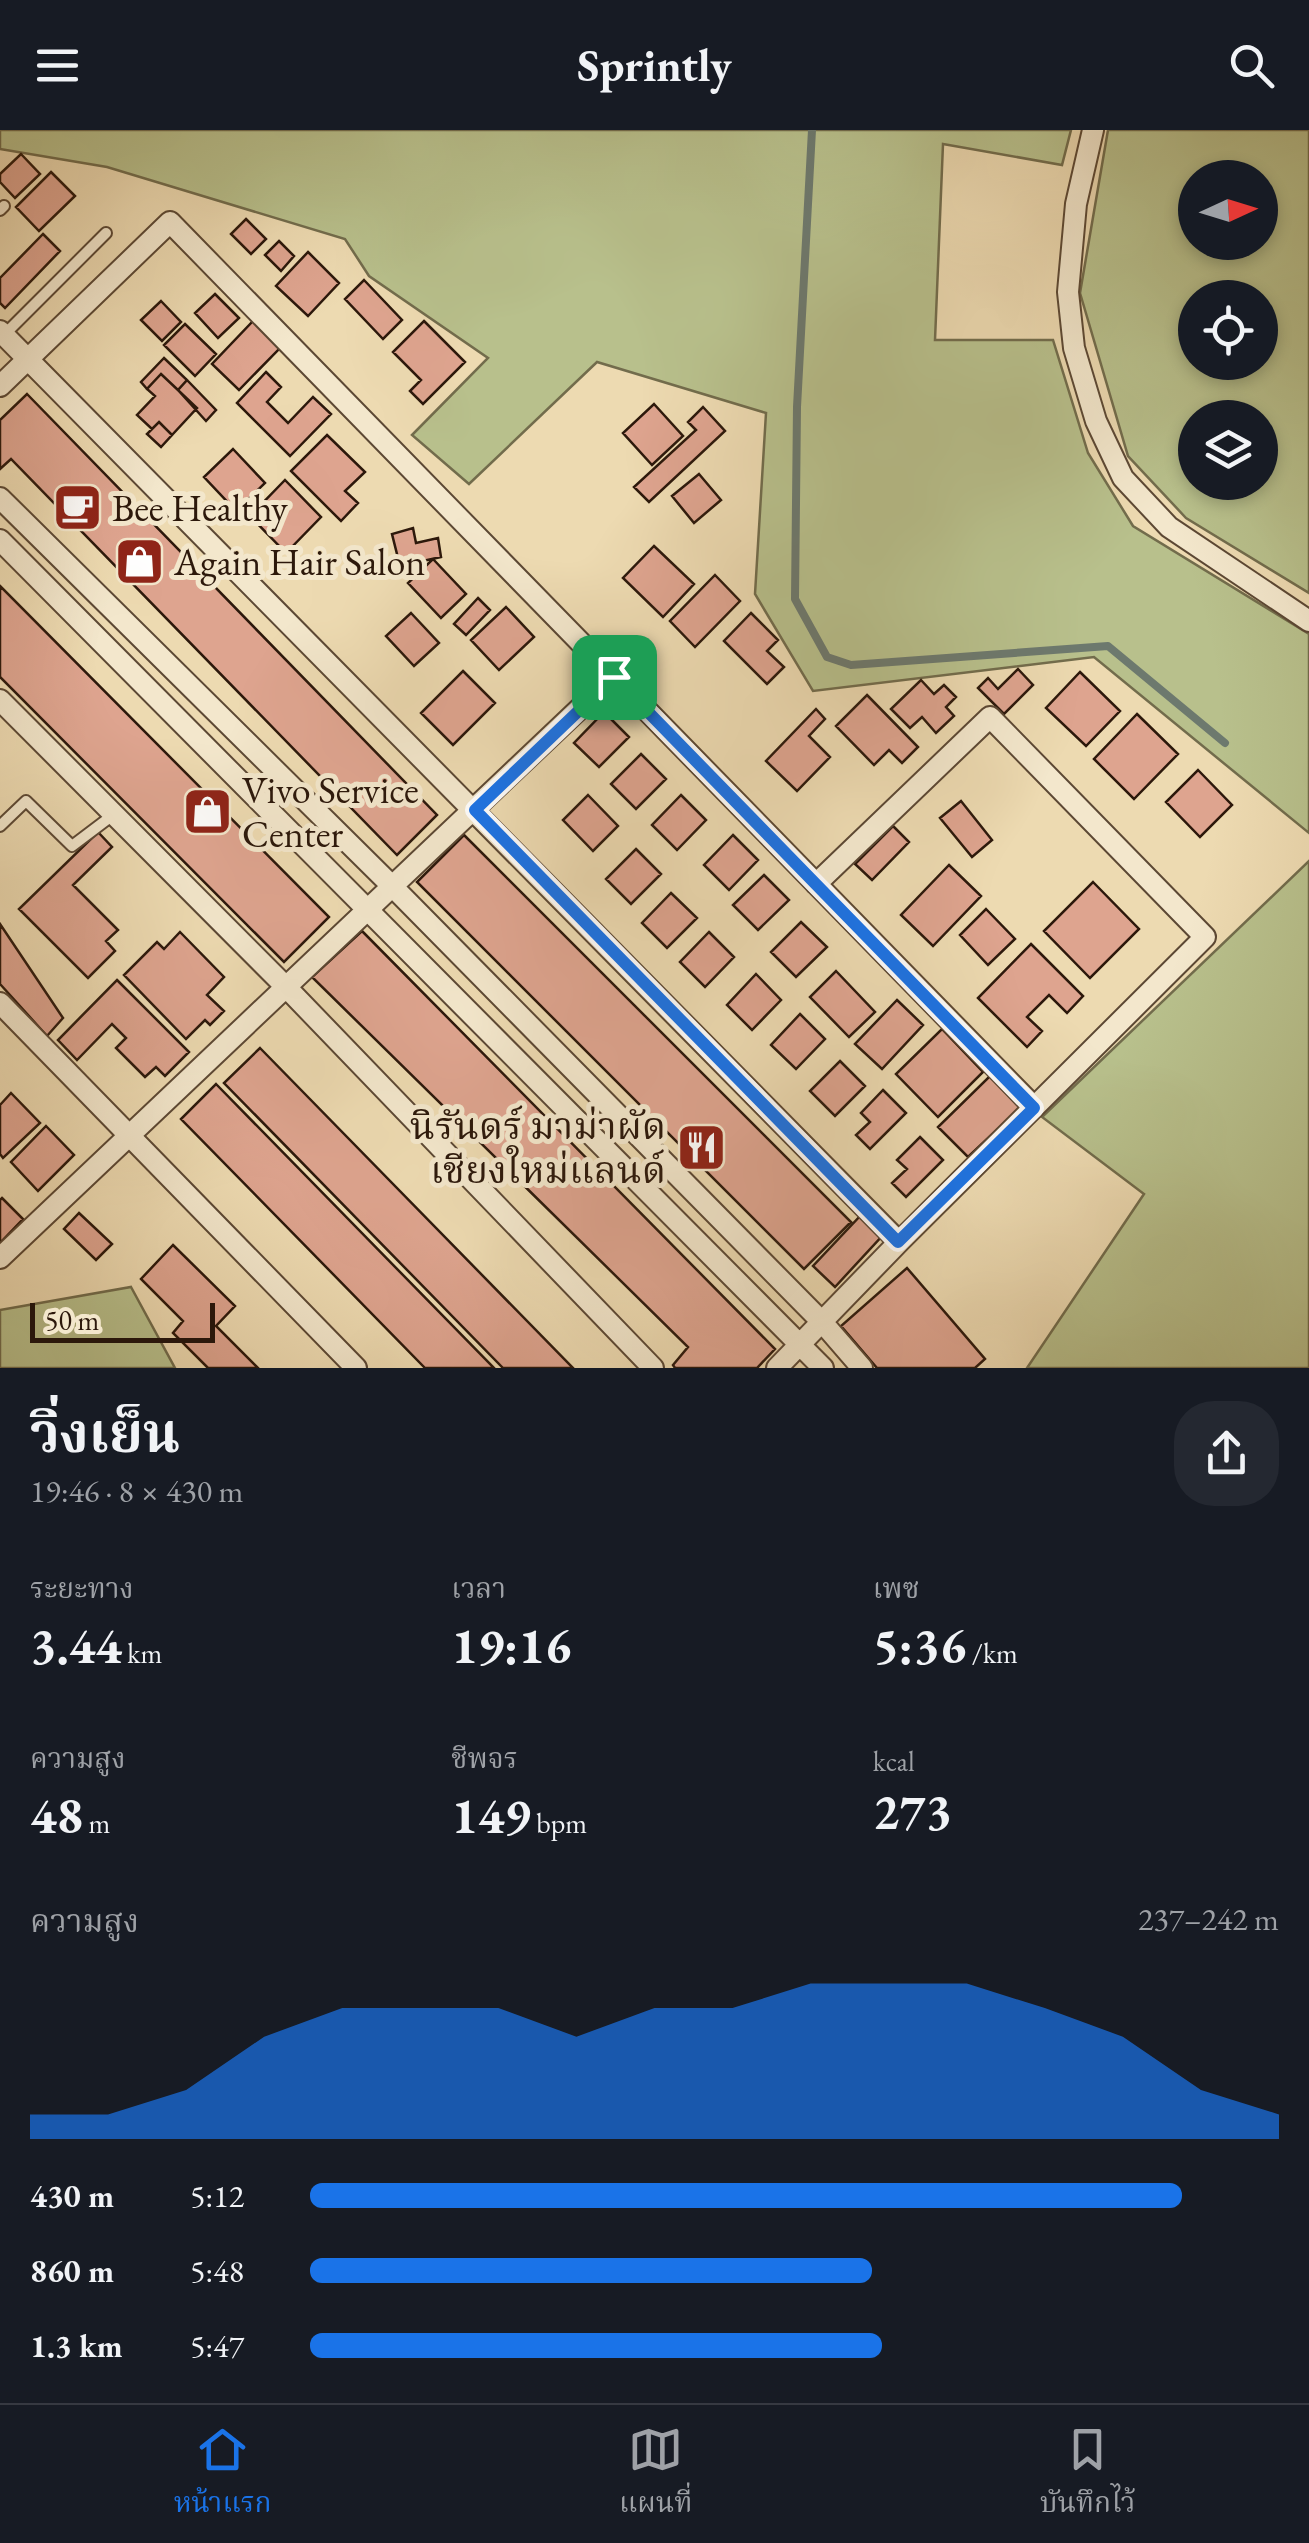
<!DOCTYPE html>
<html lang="th">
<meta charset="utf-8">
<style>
body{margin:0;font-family:"EB Garamond","Noto Serif Thai",serif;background:#242831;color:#f1f3f6;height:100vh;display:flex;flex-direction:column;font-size:38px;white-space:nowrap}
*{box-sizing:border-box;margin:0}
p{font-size:32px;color:#9ea1a6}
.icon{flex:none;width:55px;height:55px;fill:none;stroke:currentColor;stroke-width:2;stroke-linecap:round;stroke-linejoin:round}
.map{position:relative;height:1238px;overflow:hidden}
.panel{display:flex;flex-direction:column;background:#171b24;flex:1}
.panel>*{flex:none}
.needle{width:65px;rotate:86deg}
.tools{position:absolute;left:1178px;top:30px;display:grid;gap:20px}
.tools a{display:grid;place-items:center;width:100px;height:100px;border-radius:50%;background:#171b24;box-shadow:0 5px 15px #0003;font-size:50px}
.scale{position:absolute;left:30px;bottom:25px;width:185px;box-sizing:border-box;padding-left:10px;border:5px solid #2c180b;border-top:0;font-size:28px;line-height:35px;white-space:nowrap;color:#2c180b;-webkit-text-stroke:8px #f3e7cc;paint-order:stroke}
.pin{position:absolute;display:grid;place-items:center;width:85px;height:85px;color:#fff;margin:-42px;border-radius:20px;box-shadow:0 5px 15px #0006}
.round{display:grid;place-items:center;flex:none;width:105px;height:105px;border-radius:40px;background:#242831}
.summary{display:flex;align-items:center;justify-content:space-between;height:170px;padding:0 30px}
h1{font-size:55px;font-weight:700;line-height:75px}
.figures{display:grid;grid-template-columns:repeat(3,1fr);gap:15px;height:170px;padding:10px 30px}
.figures div{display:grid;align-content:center}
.figures b{font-size:50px;font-weight:700}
.figures small{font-size:28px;font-weight:400}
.figures p{font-size:28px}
.chart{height:280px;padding:20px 30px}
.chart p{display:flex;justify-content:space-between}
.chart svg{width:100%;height:180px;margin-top:10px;fill:#1a73e8;opacity:.7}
ul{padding:0 30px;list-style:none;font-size:32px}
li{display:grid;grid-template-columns:160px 120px 1fr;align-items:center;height:75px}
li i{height:25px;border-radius:12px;background:#1a73e8}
header{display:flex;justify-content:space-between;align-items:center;height:130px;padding:0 30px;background:#171b24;font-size:45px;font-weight:700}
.menu{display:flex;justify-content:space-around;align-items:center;height:140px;border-top:2px solid #363941;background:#171b24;font-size:28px;color:#9ea1a6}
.menu a{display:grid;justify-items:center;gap:5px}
.menu .active{color:#1a73e8}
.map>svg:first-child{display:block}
.green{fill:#b8c08c;stroke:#726c4c;stroke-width:2.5;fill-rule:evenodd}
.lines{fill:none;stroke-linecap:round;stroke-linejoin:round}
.stream{stroke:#6d796e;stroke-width:8}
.building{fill:#dea48f;stroke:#2c180b;stroke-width:2.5}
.service-casing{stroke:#5c4834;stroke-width:14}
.minor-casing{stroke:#5c4834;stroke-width:24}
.service{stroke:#f3e7cc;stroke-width:10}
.minor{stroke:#f3e7cc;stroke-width:20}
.route-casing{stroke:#fff;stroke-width:20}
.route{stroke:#1a73e8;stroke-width:12}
.labels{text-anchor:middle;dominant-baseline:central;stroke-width:10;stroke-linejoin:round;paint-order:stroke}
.poi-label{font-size:38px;fill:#2c180b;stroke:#f3e7cc;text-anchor:start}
</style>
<header><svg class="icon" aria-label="menu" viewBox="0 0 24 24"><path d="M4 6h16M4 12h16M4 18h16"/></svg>Sprintly<svg class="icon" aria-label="search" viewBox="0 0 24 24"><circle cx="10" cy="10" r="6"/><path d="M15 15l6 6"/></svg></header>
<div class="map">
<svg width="1309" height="1238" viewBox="0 0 1309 1238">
<rect width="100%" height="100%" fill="#eddab1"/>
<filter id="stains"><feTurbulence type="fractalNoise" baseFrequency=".002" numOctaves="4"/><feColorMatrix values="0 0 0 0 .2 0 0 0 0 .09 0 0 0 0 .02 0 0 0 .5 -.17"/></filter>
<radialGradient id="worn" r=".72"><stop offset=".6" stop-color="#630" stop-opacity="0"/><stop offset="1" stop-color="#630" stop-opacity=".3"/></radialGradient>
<!-- green -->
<path class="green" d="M0 0H1071L1062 35 943 14 935 210H1053L1088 323 1133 396 1309 504V703L1094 527 813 561 755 464 766 283 597 232 469 354 412 305 488 228 369 146 345 109 107 37 0 19Z
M1108 0H1309V463L1186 388 1128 326 1080 163ZM1195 48H1260V112H1195ZM1195 168H1260V232H1195ZM1195 288H1260V352H1195Z
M1309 731V1238H1027L1144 1064 1042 987Z
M131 1157 175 1238H0V1180Z"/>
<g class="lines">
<!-- stream -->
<path class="stream" d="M812 0 797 277 795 469 827 527 851 535 1108 516 1225 613"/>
</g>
<!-- building -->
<path class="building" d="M21 24 40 44 15 68 0 52V44Z
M51 42 75 66 39 101 16 77Z
M246 89 266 109 251 124 231 104Z
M43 104 60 121 5 178 0 173V148Z
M279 111 294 126 281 141 265 125Z
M308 122 339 153 308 186 276 156Z
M364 150 402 190 383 209 345 169Z
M215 164 239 188 218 208 195 183Z
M161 171 181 192 162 211 141 190Z
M253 191 280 218 239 260 212 234Z
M424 191 465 232 423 274 410 261 421 250 393 222Z
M185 194 216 224 195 246 164 215Z
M164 228 187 250 178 260 161 244 147 259 141 252Z
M266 242 281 257 267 272 288 293 313 267 331 284 290 326 237 273Z
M161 244 197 278 172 305 159 292 152 299 137 285 155 266 147 259Z
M187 250 216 280 206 291 178 260Z
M27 264 437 685 397 725 11 329 0 339V290Z
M654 274 683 306 652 335 623 303Z
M703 277 725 301 649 372 634 357 696 300 688 292Z
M159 292 172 305 161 317 147 304Z
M327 305 365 342 345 361 358 373 341 391 291 341Z
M233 319 265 353 236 381 204 347Z
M699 344 721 370 694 393 672 366Z
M285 350 321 387 286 423 250 386Z
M413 398 416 413 438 408 441 427 400 436 392 404Z
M654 416 694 454 663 487 623 448Z
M433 429 466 464 441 488 408 453Z
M715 445 740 471 695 517 670 491Z
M0 456 329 787 284 832 0 547Z
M478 468 490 480 466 505 454 494Z
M506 477 534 507 499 540 471 510Z
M411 483 439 513 414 536 386 506Z
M751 483 778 510 767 521 784 537 767 554 724 511Z
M1018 539 1033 555 1004 584 978 558 988 548 998 559Z
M463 541 495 573 453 615 421 583Z
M1080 542 1120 581 1086 616 1046 578Z
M921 550 934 564 944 555 956 567 946 577 954 586 936 603 922 587 910 598 891 579Z
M867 565 918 617 902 633 889 620 874 635 836 596Z
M816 579 825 589 809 606 830 627 797 661 766 631Z
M604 582 629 607 599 637 574 613Z
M1137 584 1178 624 1134 669 1094 629Z
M641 624 666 649 636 679 611 654Z
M1198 640 1232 675 1200 707 1166 672Z
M588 665 618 696 593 721 563 690Z
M681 665 706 690 677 720 652 695Z
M961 671 992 710 972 727 940 688Z
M893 696 909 712 872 750 855 734Z
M98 702 112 717 73 755 118 800 106 811 115 821 88 848 19 779Z
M464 705 851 1092 804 1139 417 752Z
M733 705 758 730 729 760 704 735Z
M636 719 661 744 631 774 606 749Z
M949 735 981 766 933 816 901 785Z
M764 745 789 770 758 800 733 775Z
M1093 752 1139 799 1090 848 1044 801Z
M671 763 697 788 667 818 642 793Z
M986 779 1015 809 988 835 960 805Z
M801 792 827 817 796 847 771 822Z
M0 794 63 888 47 906 0 854Z
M362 801 775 1219 757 1238H675L673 1235 688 1217 312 847Z
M180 802 224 847 207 865 224 881 210 895 205 890 186 909 124 845 157 812 164 819Z
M709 802 734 827 705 857 680 832Z
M1031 814 1083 866 1067 883 1049 865 1027 887 1042 901 1027 917 978 868Z
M836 841 875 882 849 907 810 867Z
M756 844 781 870 752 900 727 875Z
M117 850 189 922 165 946 156 937 145 947 116 918 126 908 112 894 77 930 58 910Z
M897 870 923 895 882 939 855 914Z
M800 884 825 909 796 939 771 915Z
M942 899 983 942 938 987 896 944Z
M260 918 573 1238H503L224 953Z
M840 931 865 956 835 986 810 961Z
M990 946 1020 978 968 1027 938 997Z
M216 954 494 1238H425L181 989Z
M883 960 906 983 870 1019 856 1005 870 992 861 983Z
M11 963 40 993 3 1028 0 1024V975Z
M46 996 74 1025 38 1061 11 1032Z
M920 1007 943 1030 906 1067 892 1053 907 1039 897 1030Z
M2 1068 23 1089 0 1113V1070Z
M79 1083 112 1114 96 1130 64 1099Z
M862 1084 883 1105 835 1157 813 1136Z
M173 1115 235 1176 216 1196 258 1238H208L173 1203 183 1191 141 1149Z
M907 1138 985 1229 975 1238H877L841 1196Z"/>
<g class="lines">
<defs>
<path id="service" d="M0 80 4 76
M4 205 106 103
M0 696 26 671 72 716 113 685"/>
<path id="minor" d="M1093 0 1076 74 1068 162 1074 218 1096 291 1123 348 1169 397 1309 491
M0 201 899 1112
M0 256 170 92 1034 977
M0 368 393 757 823 1193 862 1238
M0 410 823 1238
M0 570 287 858 653 1238
M0 873 356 1238
M0 1128 613 547
M777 1238 899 1112 1205 807 990 587 816 754"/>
</defs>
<!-- service casing -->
<use href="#service" class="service-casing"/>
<!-- minor casing -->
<use href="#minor" class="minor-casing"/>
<!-- service -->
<use href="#service" class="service"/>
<!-- minor -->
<use href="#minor" class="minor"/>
</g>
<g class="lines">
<defs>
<path id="route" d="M614 547 1034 978 898 1112 475 680Z"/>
</defs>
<!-- route casing -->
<use href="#route" class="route-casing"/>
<!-- route -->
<use href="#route" class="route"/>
</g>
<!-- icons -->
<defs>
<symbol id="cafe-square" viewBox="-11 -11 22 22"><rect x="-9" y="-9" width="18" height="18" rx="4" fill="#8f2418" stroke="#f3e7cc"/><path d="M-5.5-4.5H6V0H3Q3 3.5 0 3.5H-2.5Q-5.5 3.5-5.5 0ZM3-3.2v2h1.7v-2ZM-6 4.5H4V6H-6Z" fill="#fff"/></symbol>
<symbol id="shop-square" viewBox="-11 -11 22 22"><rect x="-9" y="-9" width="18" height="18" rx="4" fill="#8f2418" stroke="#f3e7cc"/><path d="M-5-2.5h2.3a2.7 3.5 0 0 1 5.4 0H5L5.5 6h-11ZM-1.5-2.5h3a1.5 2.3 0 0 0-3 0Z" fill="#fff"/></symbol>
<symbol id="restaurant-square" viewBox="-11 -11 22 22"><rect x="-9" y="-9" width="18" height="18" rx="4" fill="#8f2418" stroke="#f3e7cc"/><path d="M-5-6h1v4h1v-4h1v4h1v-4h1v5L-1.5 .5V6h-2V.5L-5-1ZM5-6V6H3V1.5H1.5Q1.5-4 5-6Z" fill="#fff"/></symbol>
</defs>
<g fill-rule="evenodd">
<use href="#cafe-square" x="50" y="350" width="55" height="55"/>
<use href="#shop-square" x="112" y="404" width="55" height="55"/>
<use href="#shop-square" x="180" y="654" width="55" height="55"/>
<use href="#restaurant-square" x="674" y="990" width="55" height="55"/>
</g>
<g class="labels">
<!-- poi labels -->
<g class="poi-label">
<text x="112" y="377">Bee Healthy</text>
<text x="174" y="431">Again Hair Salon</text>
<text x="242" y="659">Vivo Service<tspan x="242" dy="44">Center</tspan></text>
<text x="666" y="995" text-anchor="end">นิรันดร์ มาม่าผัด<tspan x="666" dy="44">เชียงใหม่แลนด์</tspan></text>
</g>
</g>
<rect width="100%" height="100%" filter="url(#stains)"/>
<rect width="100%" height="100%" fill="url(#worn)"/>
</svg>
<div class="tools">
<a><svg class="needle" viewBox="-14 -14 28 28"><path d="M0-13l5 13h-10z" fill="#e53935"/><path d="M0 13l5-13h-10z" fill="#9ea1a6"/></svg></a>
<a><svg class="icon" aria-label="locate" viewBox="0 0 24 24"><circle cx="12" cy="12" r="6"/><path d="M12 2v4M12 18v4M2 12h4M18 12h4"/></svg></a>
<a><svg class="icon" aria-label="layers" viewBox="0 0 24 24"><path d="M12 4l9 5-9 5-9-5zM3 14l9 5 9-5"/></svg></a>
</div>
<div class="scale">50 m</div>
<div class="pin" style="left:614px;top:547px;background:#1e9e55"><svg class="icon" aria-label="arrive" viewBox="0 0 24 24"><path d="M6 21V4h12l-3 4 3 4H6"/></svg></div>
</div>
<section class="panel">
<div class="summary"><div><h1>วิ่งเย็น</h1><p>19:46 · 8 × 430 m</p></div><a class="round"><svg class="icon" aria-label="share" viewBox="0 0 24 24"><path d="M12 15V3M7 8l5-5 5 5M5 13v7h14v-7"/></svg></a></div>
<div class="figures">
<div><p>ระยะทาง</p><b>3.44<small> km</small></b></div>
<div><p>เวลา</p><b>19:16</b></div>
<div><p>เพซ</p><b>5:36<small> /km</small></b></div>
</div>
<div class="figures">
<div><p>ความสูง</p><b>48<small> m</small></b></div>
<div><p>ชีพจร</p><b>149<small> bpm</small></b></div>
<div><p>kcal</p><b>273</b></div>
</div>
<div class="chart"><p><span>ความสูง</span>237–242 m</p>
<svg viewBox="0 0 160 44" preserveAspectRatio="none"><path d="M0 44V38L10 38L20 32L30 19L40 12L50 12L60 12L70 19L80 12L90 12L100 6L110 6L120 6L130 12L140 19L150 32L160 38V44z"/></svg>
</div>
<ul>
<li><b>430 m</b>5:12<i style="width:90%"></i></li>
<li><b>860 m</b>5:48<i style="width:58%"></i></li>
<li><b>1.3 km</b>5:47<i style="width:59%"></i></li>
</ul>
</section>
<nav class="menu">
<a class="active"><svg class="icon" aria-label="home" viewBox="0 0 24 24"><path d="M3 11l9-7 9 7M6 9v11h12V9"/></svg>หน้าแรก</a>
<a><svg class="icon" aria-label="map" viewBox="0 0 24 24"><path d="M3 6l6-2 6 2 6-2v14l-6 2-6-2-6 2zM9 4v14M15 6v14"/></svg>แผนที่</a>
<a><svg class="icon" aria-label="saved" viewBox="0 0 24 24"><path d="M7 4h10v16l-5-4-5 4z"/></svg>บันทึกไว้</a>
</nav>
